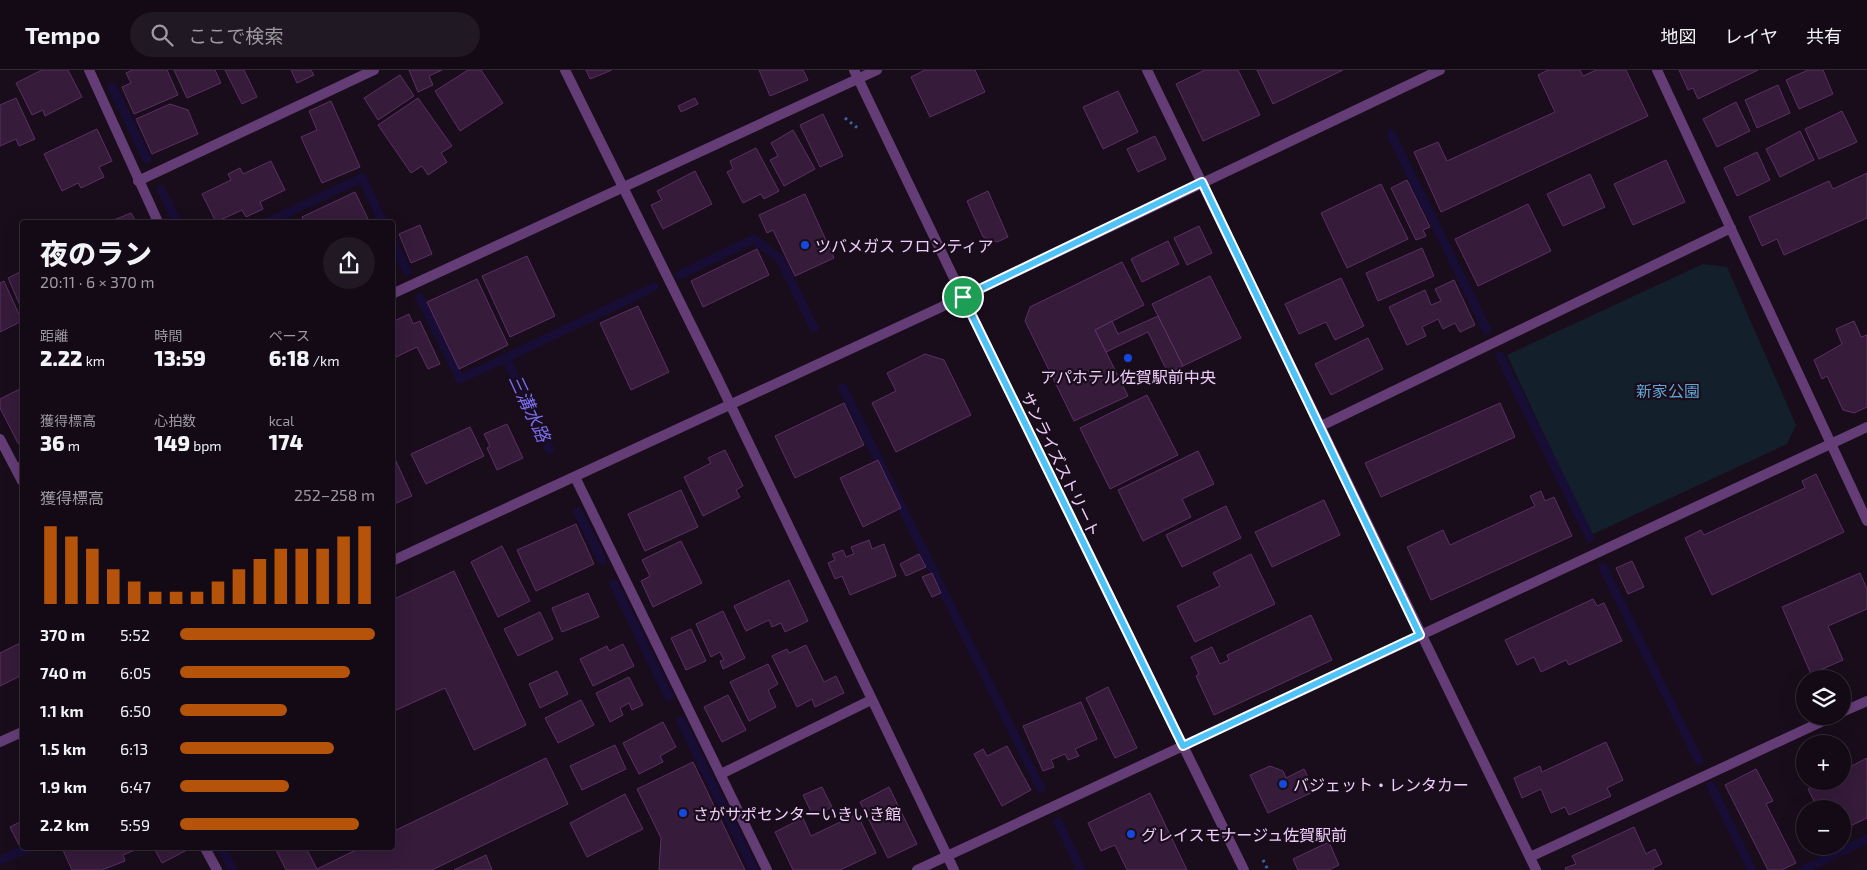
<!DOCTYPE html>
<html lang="ja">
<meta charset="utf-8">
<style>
body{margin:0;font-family:"Exo 2","Noto Sans JP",sans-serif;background:#201822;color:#f1f3f6;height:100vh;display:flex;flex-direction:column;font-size:19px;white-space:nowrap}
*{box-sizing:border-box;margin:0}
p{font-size:16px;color:#9d9aa0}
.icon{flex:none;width:28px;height:28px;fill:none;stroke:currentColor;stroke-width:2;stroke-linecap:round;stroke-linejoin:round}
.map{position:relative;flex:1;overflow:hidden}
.side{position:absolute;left:20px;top:150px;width:375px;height:630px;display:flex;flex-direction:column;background:#130a15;border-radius:5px;box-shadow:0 5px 20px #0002,0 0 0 1px #322b34}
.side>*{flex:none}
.controls{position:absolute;left:1796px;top:600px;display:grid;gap:10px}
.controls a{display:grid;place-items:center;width:55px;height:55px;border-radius:50%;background:#130a15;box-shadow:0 5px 20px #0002,0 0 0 1px #322b34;font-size:25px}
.pin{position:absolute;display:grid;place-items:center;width:42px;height:42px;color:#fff;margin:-21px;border:2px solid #fff;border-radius:50%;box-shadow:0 1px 5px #0007}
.round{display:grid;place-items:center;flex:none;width:52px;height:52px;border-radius:26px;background:#201822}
.summary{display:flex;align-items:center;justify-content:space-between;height:85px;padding:0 20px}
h1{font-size:28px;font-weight:800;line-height:38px}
.figures{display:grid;grid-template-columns:repeat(3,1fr);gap:8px;height:85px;padding:5px 20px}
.figures div{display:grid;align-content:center}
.figures b{font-size:21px;font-weight:800}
.figures small{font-size:14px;font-weight:400}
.figures p{font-size:14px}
.chart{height:140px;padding:10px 20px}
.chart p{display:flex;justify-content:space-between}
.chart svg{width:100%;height:90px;margin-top:5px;stroke:#b45309;stroke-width:6}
ul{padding:0 20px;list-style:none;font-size:16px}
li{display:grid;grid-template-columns:80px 60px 1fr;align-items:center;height:38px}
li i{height:12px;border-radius:6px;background:#b45309}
header{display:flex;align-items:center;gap:30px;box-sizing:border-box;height:70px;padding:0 25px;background:#130a15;border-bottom:1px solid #322b34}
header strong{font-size:24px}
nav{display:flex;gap:28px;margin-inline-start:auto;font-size:18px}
.search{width:350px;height:45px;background:#201822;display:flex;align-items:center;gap:12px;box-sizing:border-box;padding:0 18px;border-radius:28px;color:#9d9aa0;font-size:19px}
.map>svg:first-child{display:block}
.green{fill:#141f2c}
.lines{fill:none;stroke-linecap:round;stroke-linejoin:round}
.stream{stroke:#180d35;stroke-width:9}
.building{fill:#361b3b;stroke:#5c2f65}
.path{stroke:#3865a3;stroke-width:3;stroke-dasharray:2.5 4;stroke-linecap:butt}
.minor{stroke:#643d77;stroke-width:10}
.tertiary{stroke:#643d77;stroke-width:10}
.route-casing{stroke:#fff;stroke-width:10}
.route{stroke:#4fc3f7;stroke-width:6}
.poi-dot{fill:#1549de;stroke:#190d1c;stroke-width:2}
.labels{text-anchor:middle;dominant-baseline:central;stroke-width:4.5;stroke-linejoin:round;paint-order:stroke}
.poi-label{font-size:16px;fill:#efcdfa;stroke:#190d1c;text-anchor:start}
.park-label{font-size:16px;fill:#61a6d2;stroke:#190d1c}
.street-label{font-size:16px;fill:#efcdfa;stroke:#190d1c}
.water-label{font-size:18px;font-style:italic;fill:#7b6df1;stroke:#190d1c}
</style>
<header>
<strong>Tempo</strong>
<div class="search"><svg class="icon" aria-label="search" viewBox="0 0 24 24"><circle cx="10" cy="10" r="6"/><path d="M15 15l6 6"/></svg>ここで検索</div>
<nav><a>地図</a><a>レイヤ</a><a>共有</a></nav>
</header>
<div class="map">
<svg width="1867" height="800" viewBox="0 0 1867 800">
<rect width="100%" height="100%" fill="#190d1c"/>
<!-- green -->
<path class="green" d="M1703 194 1727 197 1796 355 1787 374 1591 465 1507 285Z"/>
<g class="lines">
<!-- stream -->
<path class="stream" d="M112 17 147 89
M1391 64 1487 260
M161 119 177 152
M268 152 362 108 383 152
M392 171 407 201
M680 205 754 169 780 189 814 258
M420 228 460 309 506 288 550 380
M1500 286 1590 468
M506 288 654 217
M843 318 1041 719
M578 442 602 490
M1603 497 1699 691
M614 514 669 627
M681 651 754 800
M1711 716 1752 800
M1058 752 1081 800
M221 778 233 800
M0 790 29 778
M1803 800 1867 769"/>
</g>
<!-- building -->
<path class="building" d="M42 0H68L82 27 45 46 43 40 32 45 16 13Z
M132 0H167L178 25 134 44 122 17 131 13 126 3Z
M174 0H215L221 13 187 28Z
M225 0H244L257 27 242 34Z
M291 0H311L314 5 297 13Z
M409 0H442L429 6 433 15 418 22Z
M468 0H481L503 33 460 61 435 21Z
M586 0H612L590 9Z
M759 0H803L808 10 770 26Z
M925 0H975L985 22 930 47 911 7Z
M1205 0H1238L1260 45 1203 71 1176 14Z
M1257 0H1343L1273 34Z
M1548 0H1580L1583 6 1596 0H1626L1648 46 1441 142 1414 82 1438 72 1447 91 1555 42 1538 5Z
M1679 0H1758L1698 29 1693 18 1688 20Z
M1808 0H1823L1833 24 1799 39 1786 10Z
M400 5 414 26 378 50 364 28Z
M1778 15 1790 43 1757 58 1745 30Z
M1118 21 1138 62 1103 79 1083 37Z
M16 28 35 69 19 76 16 69 0 76V35Z
M418 28 452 76 441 83 447 92 428 105 422 96 411 103 378 55Z
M695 28 698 34 681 42 678 36Z
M331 31 360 97 322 113 301 67 317 60 309 41Z
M1736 32 1750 61 1717 77 1703 49Z
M170 34 188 40 198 64 152 84 136 49Z
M1842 41 1857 72 1819 89 1805 59Z
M823 44 843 86 820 97 800 55Z
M97 59 112 91 99 97 104 107 81 118 78 113 62 121 44 84Z
M793 60 815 99 784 116 770 90 778 86 771 73Z
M1800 61 1814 90 1780 107 1766 79Z
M1155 66 1166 89 1138 102 1127 79Z
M756 78 779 121 764 129 761 124 743 133 727 102 733 99 730 91Z
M1757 82 1770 110 1737 126 1724 98Z
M1666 90 1685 132 1633 155 1614 114Z
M271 91 285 120 260 132 263 139 246 147 242 140 216 152 202 124 231 110 228 104 240 98 243 104Z
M695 101 712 134 663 159 651 135 662 130 657 121Z
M1867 103V148L1784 185 1777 169 1762 176 1749 147 1829 111 1833 119Z
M1590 104 1605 137 1563 156 1547 124Z
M1407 110 1430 157 1423 160 1426 166 1416 170 1391 118Z
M1381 114 1408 169 1347 198 1321 143Z
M988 121 1008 167 997 172 983 167 967 131Z
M355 122 368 149 360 152H304L302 147Z
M805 124 834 188 795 206 773 160 767 163 759 145Z
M1528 134 1551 181 1478 216 1455 169Z
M131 143 136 152H109Z
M420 155 432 184 411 193 399 164Z
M1199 156 1212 183 1187 195 1174 168Z
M1168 171 1179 194 1142 212 1131 189Z
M1422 178 1434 206 1378 231 1366 203Z
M757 179 769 205 703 237 691 211Z
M527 186 555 246 510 267 482 206Z
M1122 192 1144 235 1095 260 1128 326 1074 351 1025 251 1030 237Z
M22 201V240L8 208Z
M1210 206 1241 268 1183 296 1152 234Z
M1341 208 1364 256 1335 270 1326 252 1299 264 1285 234Z
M477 209 508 275 459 299 427 232Z
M1454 210 1475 255 1460 262 1455 253 1443 259 1438 249 1422 257 1426 266 1407 275 1389 237 1425 220 1431 235 1441 231 1435 219Z
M4 211 22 251 0 262V213Z
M638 236 669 302 631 320 600 253Z
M409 244 413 254 420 251 440 294 428 299 417 277 392 289V252Z
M1158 246 1183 296 1168 303 1148 262 1106 282 1095 260 1112 251 1118 264Z
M1854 251 1861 267 1867 265V337L1854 343 1843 340 1827 306 1822 309 1814 290 1842 274 1836 259Z
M1368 268 1383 299 1331 325 1315 294Z
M925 284 944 290 971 345 896 382 872 333 896 321 887 303Z
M22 318V375L18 373 0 338V329Z
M1147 325 1178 385 1110 419 1080 358Z
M844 333 864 375 795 408 775 366Z
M1500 333 1515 367 1381 427 1365 393Z
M507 354 523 388 497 400 487 378 490 376 484 364Z
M470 357 484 386 426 414 411 384Z
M725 380 743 416 736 420 740 427 703 446 684 407 711 393 708 388Z
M1198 381 1214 414 1182 429 1191 447 1143 471 1118 420Z
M878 390 901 438 863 457 840 408Z
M396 391 412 426 392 435V393Z
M1816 404 1844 462 1712 525 1685 468 1701 460 1704 465 1805 418 1802 411Z
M681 420 698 457 645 481 628 444Z
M1541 421 1545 431 1554 427 1572 466 1431 530 1407 477 1443 460 1450 475 1535 436 1530 426Z
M1324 430 1340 465 1272 497 1255 462Z
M1226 436 1241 468 1182 497 1166 465Z
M576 454 594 494 536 521 517 480Z
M869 470 872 479 884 474 896 506 850 525 842 506 835 509 828 493 835 490 832 484 843 480 846 487 854 484 851 477Z
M681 471 702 513 653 537 641 511 650 506 642 490Z
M502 476 530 531 498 547 471 492Z
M919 484 926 497 906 506 900 494Z
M1251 484 1275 534 1195 572 1177 536 1220 516 1213 503Z
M1632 491 1644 517 1628 524 1616 498Z
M454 501 526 655 474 680 445 618 392 642V530Z
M932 503 941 523 932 527 922 507Z
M1860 503 1867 519V539L1828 556 1843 590 1811 604 1782 537Z
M789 510 808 551 785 562 781 553 772 557 769 550 746 561 734 536Z
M588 523 599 547 562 562 552 538Z
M1593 529 1597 536 1604 533 1622 571 1569 595 1566 590 1541 602 1534 587 1517 595 1505 570Z
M723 541 745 588 723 599 720 591 724 590 720 582 711 587 696 554Z
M540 542 553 569 518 586 504 559Z
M1311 545 1332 590 1214 645 1196 606 1199 604 1191 587 1212 577 1220 594 1229 590 1227 585Z
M691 559 706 591 686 600 671 568Z
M22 572V605L0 616V583Z
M623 574 634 596 593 616 580 589 607 576 609 581Z
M806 575 824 612 836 606 844 623 815 637 812 629 797 637 772 586 787 579 789 583Z
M768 594 778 614 768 620 776 637 749 651 730 612Z
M557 601 568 624 540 638 529 614Z
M629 607 643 635 632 640 629 633 620 638 623 645 610 652 596 623Z
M1108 617 1137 678 1115 688 1086 628Z
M728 625 746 660 722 672 704 637Z
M581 630 594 655 558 673 545 648Z
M1081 632 1097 669 1075 679 1079 686 1068 690 1065 684 1051 690 1054 697 1043 701 1023 656Z
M663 652 676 677 660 686 663 692 639 704 623 673Z
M1606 672 1623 710 1607 718 1611 726 1569 745 1565 737 1551 743 1541 719 1522 728 1514 708 1540 696 1542 702Z
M615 675 626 699 582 720 570 696Z
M1007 676 1031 720 1002 736 974 684 983 679 987 686Z
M546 688 568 734 432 800H286L275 778H306L317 799 360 778H392V762Z
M1867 688V748L1842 760V739H1809V737L1815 733 1808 719 1822 711H1842V701Z
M693 692 745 800H659L661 768 637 719Z
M1270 696 1283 701 1286 708 1304 699 1315 721 1268 743 1250 705Z
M1756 699 1773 731 1766 734 1796 793 1782 800H1768L1725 715Z
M822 717 832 737 813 746 803 725Z
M889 717 917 774 888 788 860 732Z
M1150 723 1187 800H1127L1115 775 1101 781 1088 753Z
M625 724 643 759 587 787 570 753Z
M857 744 876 783 840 800H793L775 762 803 748 811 766Z
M22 751V774L19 775 10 757Z
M1634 757 1646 784 1655 779 1662 794 1653 798 1654 800H1566L1565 798 1576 794 1572 786Z
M1329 772 1339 795 1329 800H1298L1293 789Z
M62 778H134L135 780 123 785 125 791 102 800H72Z
M154 778H188L189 779 162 793Z
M486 785 492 800H454Z"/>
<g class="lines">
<!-- path -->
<path class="path" d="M845 48 860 60
M1263 790 1268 800"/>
<!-- minor -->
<path class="minor" d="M89 0 158 152
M565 0 718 309 954 800
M1657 0 1867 451
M138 111 374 0
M1321 356 1731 158
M0 369 22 411
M575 407 767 800
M1842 642 1867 631
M721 704 871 630
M205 778 217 800
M1530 787 1834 646"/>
<!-- tertiary -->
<path class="tertiary" d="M854 0 963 227 1244 800
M1147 0 1536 800
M392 224 877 0
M16 399 22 396
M392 491 963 227 1440 0
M0 672 22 662
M917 800 1867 357"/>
</g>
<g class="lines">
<defs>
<path id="route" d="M1202 112 1420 565 1183 676 963 227Z"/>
</defs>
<!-- route casing -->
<use href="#route" class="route-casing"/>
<!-- route -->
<use href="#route" class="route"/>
</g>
<!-- markers -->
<g class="poi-dot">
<circle cx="805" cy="175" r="5"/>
<circle cx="1128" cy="288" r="5"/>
<circle cx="1283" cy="714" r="5"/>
<circle cx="683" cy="743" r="5"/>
<circle cx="1131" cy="764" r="5"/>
</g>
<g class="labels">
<!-- poi labels -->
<g class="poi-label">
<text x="815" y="175">ツバメガス フロンティア</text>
<text x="1128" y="306" text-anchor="middle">アパホテル佐賀駅前中央</text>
<text x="1293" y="714">バジェット・レンタカー</text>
<text x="693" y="743">さがサポセンターいきいき館</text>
<text x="1141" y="764">グレイスモナージュ佐賀駅前</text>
</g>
<!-- park labels -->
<g class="park-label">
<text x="1668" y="320">新家公園</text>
</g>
<!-- street labels -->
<g class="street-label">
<text transform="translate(1061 394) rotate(64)">サンライズストリート</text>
</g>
<!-- water labels -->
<g class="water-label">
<text transform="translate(530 338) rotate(65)">三溝水路</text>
</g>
</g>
</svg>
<div class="controls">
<a><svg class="icon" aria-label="layers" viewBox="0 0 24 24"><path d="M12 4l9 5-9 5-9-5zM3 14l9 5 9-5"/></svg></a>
<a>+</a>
<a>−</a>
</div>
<div class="pin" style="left:963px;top:227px;background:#1e9e55"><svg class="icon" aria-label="arrive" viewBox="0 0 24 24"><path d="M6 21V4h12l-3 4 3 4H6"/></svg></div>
<section class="side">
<div class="summary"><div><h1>夜のラン</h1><p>20:11 · 6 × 370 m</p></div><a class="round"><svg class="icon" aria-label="share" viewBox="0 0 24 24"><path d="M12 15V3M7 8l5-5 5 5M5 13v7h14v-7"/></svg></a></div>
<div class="figures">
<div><p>距離</p><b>2.22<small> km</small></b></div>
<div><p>時間</p><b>13:59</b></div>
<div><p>ペース</p><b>6:18<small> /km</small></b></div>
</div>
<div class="figures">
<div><p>獲得標高</p><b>36<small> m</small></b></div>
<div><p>心拍数</p><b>149<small> bpm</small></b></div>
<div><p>kcal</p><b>174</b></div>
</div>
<div class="chart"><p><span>獲得標高</span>252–258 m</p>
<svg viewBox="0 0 160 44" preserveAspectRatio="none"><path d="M5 44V6M15 44V11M25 44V17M35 44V27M45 44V33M55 44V38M65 44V38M75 44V38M85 44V33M95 44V27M105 44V22M115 44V17M125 44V17M135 44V17M145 44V11M155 44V6"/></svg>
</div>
<ul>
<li><b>370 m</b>5:52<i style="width:100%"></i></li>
<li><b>740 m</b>6:05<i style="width:87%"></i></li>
<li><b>1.1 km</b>6:50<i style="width:55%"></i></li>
<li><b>1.5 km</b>6:13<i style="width:79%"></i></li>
<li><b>1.9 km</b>6:47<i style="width:56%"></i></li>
<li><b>2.2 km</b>5:59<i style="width:92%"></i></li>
</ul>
</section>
</div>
